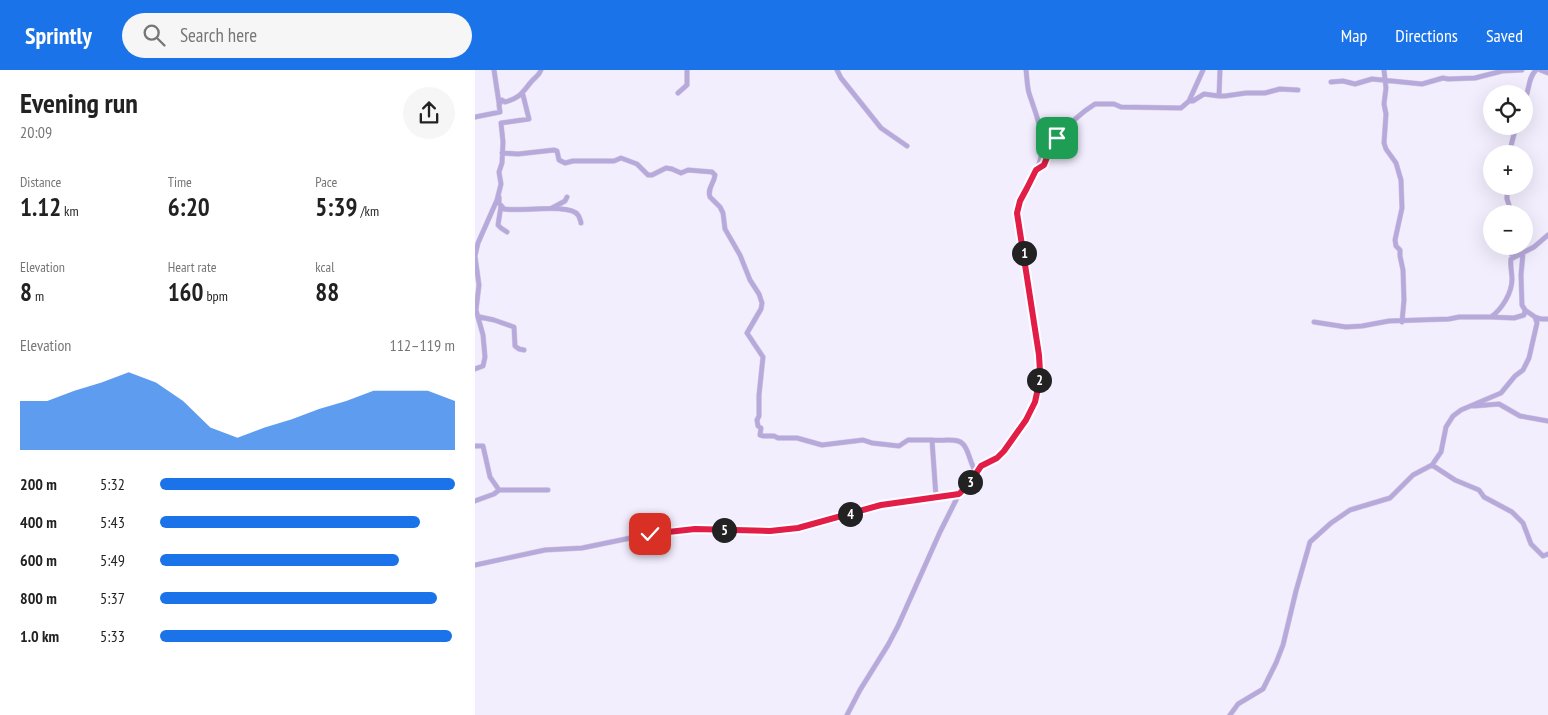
<!DOCTYPE html>
<meta charset="utf-8">
<style>
body{margin:0;font-family:"PT Sans Narrow",sans-serif;background:#f6f6f6;color:#222;height:100vh;display:flex;flex-direction:column;font-size:19px;white-space:nowrap}
*{box-sizing:border-box;margin:0}
p{font-size:16px;color:#767676}
.icon{flex:none;width:28px;height:28px;fill:none;stroke:currentColor;stroke-width:2;stroke-linecap:round;stroke-linejoin:round}
.map{position:relative;flex:1;overflow:hidden}
.details{display:flex;flex-direction:column;background:#fff;width:475px}
.details>*{flex:none}
.buttons{position:absolute;left:1008px;top:15px;display:grid;gap:10px}
.buttons a{display:grid;place-items:center;width:50px;height:50px;border-radius:50%;background:#fff;box-shadow:0 5px 20px #0002;font-size:25px}
.pin{position:absolute;display:grid;place-items:center;width:42px;height:42px;color:#fff;margin:-21px;border-radius:10px;box-shadow:0 2px 8px #0006}
.km{position:absolute;width:25px;height:25px;margin:-12px;border-radius:50%;background:#222;color:#fff;font-size:14px;line-height:25px;text-align:center}
.round{display:grid;place-items:center;flex:none;width:52px;height:52px;border-radius:26px;background:#f6f6f6}
.overview{display:flex;align-items:center;justify-content:space-between;height:85px;padding:0 20px}
h1{font-size:28px;font-weight:600;line-height:38px}
.figures{display:grid;grid-template-columns:repeat(3,1fr);gap:8px;height:85px;padding:5px 20px}
.figures div{display:grid;align-content:center}
.figures b{font-size:25px;font-weight:600}
.figures small{font-size:14px;font-weight:400}
.figures p{font-size:14px}
.chart{height:140px;padding:10px 20px}
.chart p{display:flex;justify-content:space-between}
.chart svg{width:100%;height:90px;margin-top:5px;fill:#1a73e8;opacity:.7}
ul{padding:0 20px;list-style:none;font-size:16px}
li{display:grid;grid-template-columns:80px 60px 1fr;align-items:center;height:38px}
li i{height:12px;border-radius:6px;background:#1a73e8}
header{display:flex;align-items:center;gap:30px;box-sizing:border-box;height:70px;padding:0 25px;background:#1a73e8;color:#fff}
header strong{font-size:24px}
nav{display:flex;gap:28px;margin-inline-start:auto;font-size:18px}
.search{width:350px;height:45px;background:#f6f6f6;display:flex;align-items:center;gap:12px;box-sizing:border-box;padding:0 18px;border-radius:28px;color:#767676;font-size:19px}
main{display:flex;flex:1;min-height:0}
.map>svg:first-child{display:block}
.lines{fill:none;stroke-linecap:round;stroke-linejoin:round}
.street-casing{stroke:#d0ccdb;stroke-width:5.5}
.street{stroke:#b8a9dc;stroke-width:4.5}
.route-casing{stroke:#fff;stroke-width:10}
.route{stroke:#e11d48;stroke-width:6}
</style>
<header>
<strong>Sprintly</strong>
<div class="search"><svg class="icon" aria-label="search" viewBox="0 0 24 24"><circle cx="10" cy="10" r="6"/><path d="M15 15l6 6"/></svg>Search here</div>
<nav><a>Map</a><a>Directions</a><a>Saved</a></nav>
</header>
<main>
<section class="details">
<div class="overview"><div><h1>Evening run</h1><p>20:09</p></div><a class="round"><svg class="icon" aria-label="share" viewBox="0 0 24 24"><path d="M12 15V3M7 8l5-5 5 5M5 13v7h14v-7"/></svg></a></div>
<div class="figures">
<div><p>Distance</p><b>1.12<small> km</small></b></div>
<div><p>Time</p><b>6:20</b></div>
<div><p>Pace</p><b>5:39<small> /km</small></b></div>
</div>
<div class="figures">
<div><p>Elevation</p><b>8<small> m</small></b></div>
<div><p>Heart rate</p><b>160<small> bpm</small></b></div>
<div><p>kcal</p><b>88</b></div>
</div>
<div class="chart"><p><span>Elevation</span>112–119 m</p>
<svg viewBox="0 0 160 44" preserveAspectRatio="none"><path d="M0 44V20L10 20L20 15L30 11L40 6L50 11L60 20L70 33L80 38L90 33L100 29L110 24L120 20L130 15L140 15L150 15L160 20V44z"/></svg>
</div>
<ul>
<li><b>200 m</b>5:32<i style="width:100%"></i></li>
<li><b>400 m</b>5:43<i style="width:88%"></i></li>
<li><b>600 m</b>5:49<i style="width:81%"></i></li>
<li><b>800 m</b>5:37<i style="width:94%"></i></li>
<li><b>1.0 km</b>5:33<i style="width:99%"></i></li>
</ul>
</section>
<div class="map">
<svg width="1073" height="645" viewBox="0 0 1073 645">
<rect width="100%" height="100%" fill="#f2eefe"/>
<g class="lines">
<defs>
<path id="street" d="M19 0 24 33
M362 0 366 8 406 58 432 76
M728 0 714 31H718L729 24 744 26 745 0
M909 0 911 18 909 34 911 44 909 73 911 79 921 93 926 110 927 138 920 170 921 176 925 180V186L928 200 929 230 927 252
M1065 0 1073 3
M856 12 868 11 880 14 897 9 947 14 968 8 973 9 1000 8 1027 1 1047 0
M203 23 212 15V0
M744 26H750L771 23H790L805 19 823 20
M1049 31C1055 21 1052 9 1061 0
M0 47 25 42 24 35 27 30 30 32C45 28 47 23 56 12 60 7 64 6 66 0
M27 83 43 84 79 80 82 81 84 90 90 93 98 91H139L146 88 162 94 173 105H177L191 98 197 99 206 103 213 100 237 102 240 105C239 114 232 118 235 127L245 137 248 143 250 159 265 185 275 210 284 224 287 233 286 239 272 263 288 287 284 325V346L282 350 283 356 286 358 285 365 288 366H299L303 368H322L347 375 388 370 397 373 424 376 433 370H457L461 427
M1034 84 1041 56
M561 100C574 95 574 79 582 69 592 56 607 42 620 34H639L646 37 706 38 714 31
M1032 116V129L1037 144
M24 127V133L29 139C44 142 95 133 103 145 104 146 106 152 106 153
M26 136 23 155 26 158 32 162
M77 138 90 131 92 127
M1033 176 1034 181 1039 187
M5 247 19 250 39 257 40 276 44 279 49 280
M1016 247 1039 248 1049 245 1050 240
M1060 247 1066 249H1073
M839 252 871 257 887 256 914 251 974 249 984 247H1016C1027 239 1037 223 1037 209 1037 202 1035 197 1036 189L1059 177 1073 165
M0 299 8 296 10 287 8 265 1 240 4 215 0 186 3 173 22 130 26 114 24 102 27 93 28 72 26 53 54 49 48 25
M999 336 1024 334 1045 346 1073 351
M457 370C466 371 475 369 483 371 494 374 494 393 501 402
M0 376H8L15 407 24 420H73
M957 395 980 410 1004 420 1009 427 1037 442 1048 453 1056 474 1068 486 1073 484
M0 431 19 424 24 420
M0 495 70 480 107 478 175 464 220 459 295 461 323 459 406 435 484 424
M372 645 385 620 413 575 423 556 465 462 484 424 494 414 506 397 523 388 529 381 551 350 560 332 563 318 565 301 564 285 542 143C547 123 562 107 566 87 571 66 560 42 554 23 552 16 552 7 551 0
M755 645 763 634 788 619 801 593 808 575 821 521 835 472 856 453 875 440 915 428 938 405 957 395 966 382 971 357 978 346 986 340 1026 323 1040 306 1048 300 1054 288 1062 253 1060 247 1050 240 1047 235 1046 205 1048 183"/>
</defs>
<!-- street casing -->
<use href="#street" class="street-casing"/>
<!-- street -->
<use href="#street" class="street"/>
</g>
<g class="lines">
<defs>
<path id="route" d="M175 464 220 459 295 461 323 458 406 435 484 424 494 414 506 396 522 388 529 381 551 350 560 332 563 318 565 302 564 285 542 143 545 131 552 118 561 100 569 95 574 82 582 68"/>
</defs>
<!-- route casing -->
<use href="#route" class="route-casing"/>
<!-- route -->
<use href="#route" class="route"/>
</g>
</svg>
<div class="buttons">
<a><svg class="icon" aria-label="locate" viewBox="0 0 24 24"><circle cx="12" cy="12" r="6"/><path d="M12 2v4M12 18v4M2 12h4M18 12h4"/></svg></a>
<a>+</a>
<a>−</a>
</div>
<div class="pin" style="left:582px;top:68px;background:#1e9e55"><svg class="icon" aria-label="arrive" viewBox="0 0 24 24"><path d="M6 21V4h12l-3 4 3 4H6"/></svg></div>
<div class="pin" style="left:175px;top:464px;background:#d93025"><svg class="icon" aria-label="check" viewBox="0 0 24 24"><path d="M5 12l5 5 9-10"/></svg></div>
<b class="km" style="left:549px;top:183px">1</b>
<b class="km" style="left:564px;top:310px">2</b>
<b class="km" style="left:495px;top:412px">3</b>
<b class="km" style="left:375px;top:444px">4</b>
<b class="km" style="left:249px;top:460px">5</b>
</div>
</main>
